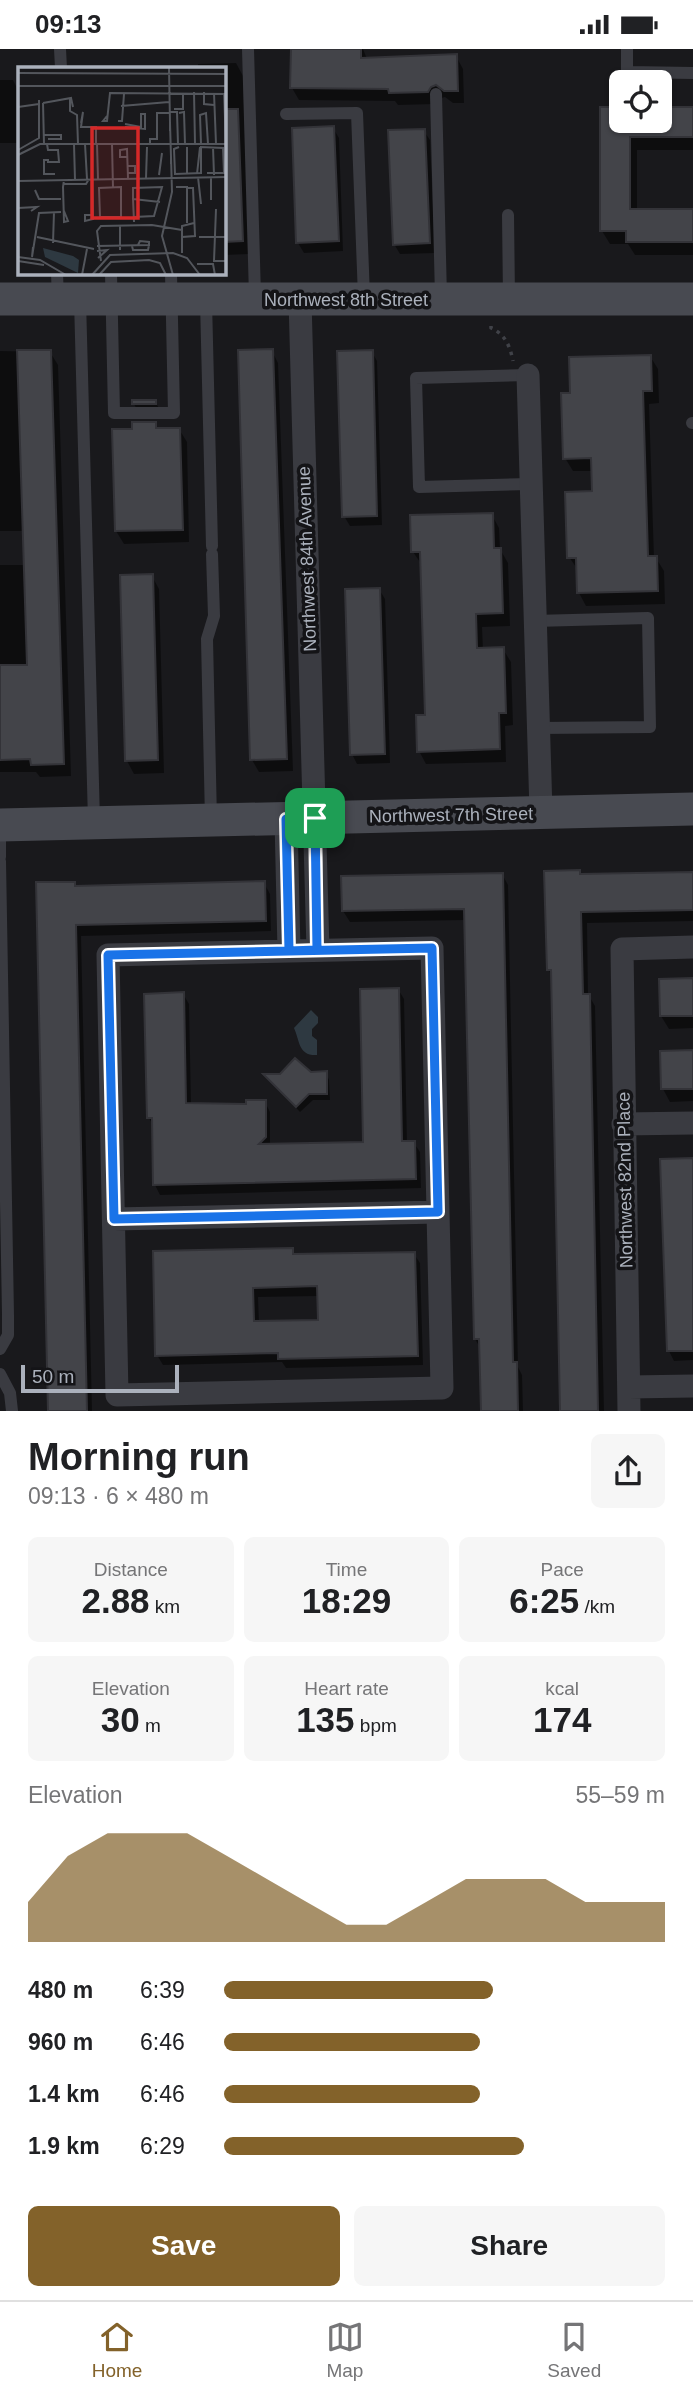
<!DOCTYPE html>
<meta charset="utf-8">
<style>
body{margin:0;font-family:Helvetica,sans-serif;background:#f6f6f6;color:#202124;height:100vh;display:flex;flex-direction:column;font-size:26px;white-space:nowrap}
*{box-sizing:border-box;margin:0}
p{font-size:23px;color:#757577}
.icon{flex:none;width:38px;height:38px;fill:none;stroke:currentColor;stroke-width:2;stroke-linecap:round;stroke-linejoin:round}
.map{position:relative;height:1362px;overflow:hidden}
.panel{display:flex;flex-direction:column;background:#fff;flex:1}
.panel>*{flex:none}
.buttons{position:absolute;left:609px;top:21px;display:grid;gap:14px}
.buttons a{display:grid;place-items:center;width:63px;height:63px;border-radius:10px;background:#fff;box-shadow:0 2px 5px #0004;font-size:35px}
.scale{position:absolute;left:21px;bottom:18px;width:158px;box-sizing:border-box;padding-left:7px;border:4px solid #abb1bc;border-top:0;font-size:19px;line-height:24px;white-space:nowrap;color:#abb1bc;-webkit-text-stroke:5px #141417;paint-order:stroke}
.pin{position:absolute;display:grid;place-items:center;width:60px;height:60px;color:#fff;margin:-30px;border-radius:14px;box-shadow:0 4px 10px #0006}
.round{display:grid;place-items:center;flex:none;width:74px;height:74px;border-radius:10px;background:#f6f6f6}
.summary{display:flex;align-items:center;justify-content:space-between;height:119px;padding:0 28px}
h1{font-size:38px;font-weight:700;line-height:52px}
.metrics{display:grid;grid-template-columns:repeat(3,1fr);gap:10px;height:119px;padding:7px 28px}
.metrics div{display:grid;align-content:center;border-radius:10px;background:#f6f6f6;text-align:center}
.metrics b{font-size:35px;font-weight:700}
.metrics small{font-size:19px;font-weight:400}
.metrics p{font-size:19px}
.chart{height:196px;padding:14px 28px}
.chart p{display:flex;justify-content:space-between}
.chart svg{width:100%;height:126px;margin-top:7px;fill:#83622a;opacity:.7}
.action{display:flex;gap:14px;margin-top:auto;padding:14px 28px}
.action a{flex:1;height:80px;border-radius:10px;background:#83622a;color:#fff;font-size:28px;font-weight:700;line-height:80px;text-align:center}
.action a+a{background:#f6f6f6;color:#202124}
ul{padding:0 28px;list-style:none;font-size:23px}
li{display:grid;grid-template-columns:112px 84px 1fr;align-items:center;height:52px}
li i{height:18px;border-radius:9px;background:#83622a}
.status{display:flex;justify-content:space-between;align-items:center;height:49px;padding:0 35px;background:#fff;direction:ltr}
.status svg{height:19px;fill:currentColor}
.tabs{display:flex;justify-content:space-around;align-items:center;height:98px;border-top:2px solid #e0e0e0;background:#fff;font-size:19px;color:#757577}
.tabs a{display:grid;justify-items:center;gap:4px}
.tabs .on{color:#83622a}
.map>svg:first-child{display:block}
.water{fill:#2e3941}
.shadow{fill:#0007;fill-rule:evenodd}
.building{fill:#434449;stroke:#333338;stroke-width:2;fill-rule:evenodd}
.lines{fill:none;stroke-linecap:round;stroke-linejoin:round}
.path{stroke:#404248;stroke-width:3.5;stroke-dasharray:3.5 5;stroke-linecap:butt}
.lane{stroke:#3a3b41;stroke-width:12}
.street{stroke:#3a3b41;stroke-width:23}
.secondary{stroke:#484a51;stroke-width:33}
.route-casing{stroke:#fff;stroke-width:14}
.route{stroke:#1a73e8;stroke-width:9}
.labels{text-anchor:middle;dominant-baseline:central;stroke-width:7;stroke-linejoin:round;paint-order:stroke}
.street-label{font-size:18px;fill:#abb1bc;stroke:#141417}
.inset-road{fill:none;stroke:#53565c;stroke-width:2}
.view{fill:#d62828;fill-opacity:0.15;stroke:#d62828;stroke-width:3.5}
.inset-edge{fill:none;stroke:#abb1bc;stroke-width:3.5}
</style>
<div class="status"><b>09:13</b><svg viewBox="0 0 49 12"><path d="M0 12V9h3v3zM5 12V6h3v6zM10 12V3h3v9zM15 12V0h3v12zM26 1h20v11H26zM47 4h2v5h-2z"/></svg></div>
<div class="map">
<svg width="693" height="1362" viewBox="0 0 693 1362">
<rect width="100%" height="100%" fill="#19191c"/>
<!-- water -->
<path class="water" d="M311 961 318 968V974L312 980V987L317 991V1006C298 1007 300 992 294 979Z"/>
<!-- shadow -->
<path class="shadow" d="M292 0H363L367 10 456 7 463 20 464 54H453L445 48 438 50 435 55 398 56 395 52 299 51 292 39Z
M236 14 243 27 249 205 224 206V19H198V15Z
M0 31H13L19 43V94H0Z
M693 59V101H637V161H693V206H635L628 195H610L602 182V60H621V72H660V60Z
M333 79 339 89 343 202 304 204 298 194Z
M424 82 430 91 435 204 400 205 394 195Z
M0 302 50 303 58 316 71 727 40 728 36 723H0V516H25L24 482H0Z
M272 302 278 314 293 722 259 723 252 711Z
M372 303 377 312 382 476 350 477 344 467Z
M650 307 658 320 659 354 649 355 654 509H656L664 522 665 555 586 557 579 544 578 521 569 508 593 443V422H573L565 409 572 346Z
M155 352 162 365 141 368 134 355Z
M155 374 159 381 179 380 187 393 189 493 124 495 116 482 134 381Z
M492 466 499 479 500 500 508 514 510 577 482 578 483 601 503 600 511 613 513 676 505 677 506 713 426 715 419 702 427 668 422 516 413 503Z
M152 527 159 540 164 724 134 725 127 712Z
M379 540 385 550 390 714 357 715 352 705Z
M579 823 582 827 693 824V872L587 874 588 945 595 957 604 1362H562L553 928 548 920Z
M502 825 508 836 518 1318 522 1326 523 1362H483L481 1300 475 1290 466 871 350 873 343 862V829Z
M74 834 76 838 264 834 270 845 271 882 81 887 92 1362H49Z
M693 931V979L669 980 661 967Z
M398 940 404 950 407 1094H414L420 1103 421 1139 160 1146 155 1136 154 1078 149 1069 183 945 189 955 191 1055 248 1056 265 1053 270 1063V1097L365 1095Z
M693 1003V1052L670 1053 663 1040Z
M326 1024 329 1031 330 1051H313L300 1063 266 1027Z
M693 1111V1311L674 1312 669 1302Z
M292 1201 296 1207 414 1205 420 1214 423 1316 286 1319 282 1313 163 1316 157 1306ZM319 1247 320 1273 259 1274 258 1248Z"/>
<!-- building -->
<path class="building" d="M291 0H361V9L457 5 458 42H444L436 36 431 38 428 43 389 44 388 40 290 39Z
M600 58H621V72H660V58H693V88H630V160H693V193H626V182H600Z
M224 60H238L243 192 224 193Z
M334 77 339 192 296 194 292 79Z
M425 80 430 194 393 196 388 81Z
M273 300 287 710 250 711 238 301Z
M17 301H51L64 715 31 716 30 710 0 711V616H27Z
M373 301 377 467 342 468 337 302Z
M651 306 652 342H643L648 507H657L658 542 577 544 576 509H567L565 443 592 442 591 409 563 410 561 344H570L569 308Z
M132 351H156V355H132Z
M132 373H156V379H180L183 481 115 482 112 380H132Z
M493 464 494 499H501L503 564 476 565 477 599 504 598 506 664H499L500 700 417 703 416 666H425L420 503H411L410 466Z
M153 525 158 711 125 712 120 526Z
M380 539 385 705 350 706 345 540Z
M580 821V825L693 823V861L581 863 583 945H590L598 1362H560L551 921H547L544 822Z
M503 824 513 1313H517L518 1362H481L479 1290H474L464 860 342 862 341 827Z
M265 832 266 872 76 876 87 1362H48L36 833H75V837Z
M693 929V967H660L659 930Z
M399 939 402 1092H415L416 1130 153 1136 152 1069H147L144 945 184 943 186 1054 246 1055V1051H266V1088L259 1095 363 1093 360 940Z
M693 1001V1040H661L660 1002Z
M295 1009 311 1023 327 1022V1045H309L296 1058 263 1025H280Z
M693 1109V1302H667L660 1110Z
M293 1199V1205L415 1203 418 1307 278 1310V1304L155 1307 153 1202ZM317 1237 318 1271 254 1272 253 1239Z"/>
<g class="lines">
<!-- path -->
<path class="path" d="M491 277V279C505 285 510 297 513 312"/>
<!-- lane -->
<path class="lane" d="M60 0 61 19
M248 0 255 247
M627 0V23L693 24
M436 45 441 248
M286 65 357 64 364 248
M508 166 509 248
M57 224 58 250
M111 224 114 364H174L171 224
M80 251 94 772
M206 252 212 497
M528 326 416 329 419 438 530 435
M692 374H693
M534 572 648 569 650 678 539 679
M211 771 207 590 214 567 212 505
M0 808V776
M0 812 8 1266V1286L0 1300
M0 1325 10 1344 12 1362"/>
<!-- street -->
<path class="street" d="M300 251 318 901
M528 326 541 763
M286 770 289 902
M432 899 442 1339 117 1346 108 906Z
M623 1075 693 1074
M114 1170 438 1163
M629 1338 693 1337
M629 1362 622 900 693 898"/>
<!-- secondary -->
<path class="secondary" d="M0 250H693
M0 776 693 760"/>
</g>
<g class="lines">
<defs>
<path id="route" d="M315 769 317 901 289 902 108 906 114 1170 438 1163 432 899 289 902 286 770 315 769"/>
</defs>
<!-- route casing -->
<use href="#route" class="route-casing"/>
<!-- route -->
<use href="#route" class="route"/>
</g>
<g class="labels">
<!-- street labels -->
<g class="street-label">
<text x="346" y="251">Northwest 8th Street</text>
<text transform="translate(307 510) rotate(-92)">Northwest 84th Avenue</text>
<text transform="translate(451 766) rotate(-1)">Northwest 7th Street</text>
<text transform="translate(625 1131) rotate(-91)">Northwest 82nd Place</text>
</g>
</g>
<!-- overview -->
<g transform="translate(18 18)">
<rect width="208" height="208" fill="#19191c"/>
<path d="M25 181 55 189 61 193 60 206 27 190Z" fill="#2e3941"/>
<path class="inset-road" d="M151 1 152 56M0 6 209 7M0 19H209M176 25 177 77M186 25V37L196 38M196 26 198 77M206 26 208 77M52 31V44L59 48 60 77M25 36 53 31 55 40M25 36 26 77M103 39 151 35M0 40 21 37M156 42H165V27M151 45H159L160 77M161 46 166 45 167 77M89 49 85 54H89L92 26 209 27M100 54H104L106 27M63 56 65 45 63 60H78V77M107 57 123 60V47H127V62L107 60M152 64V56L153 90M25 68H43V72H30M56 77 57 113M67 77 69 112M79 77 80 112M94 77 95 121M132 77V72H139V46H151M183 77 182 48 188 46 190 77M161 80 156 82 157 107 184 106M169 80V107M195 80 196 108M0 83 21 71V33M0 88 22 77H209M109 90H102V83L109 82 110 111M31 93H26V107H37M29 95H41L40 83H30L29 77M153 97V90L154 125 144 169 155 208M110 99H117V106H110M179 107 182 80M183 107V80L205 81 206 106H189M141 108 144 86M180 110 183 137M193 110V133M128 111 129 80M0 114 209 110M46 117H68L71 112M103 120V150H82L81 121ZM158 120H169V156M17 123 21 132H43M115 132 142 135M0 141 19 140 13 144M198 142 196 194H209M46 144 50 154 46 155 45 120 46 113M74 148H67V154L75 152 74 112M116 150 136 149 144 120 115 121V132L116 155M102 158V183M19 170 76 182M164 170 177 169 175 121H169M181 170H209M35 176 36 145M79 179 131 178V175L122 174 120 178M114 179 115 183H130L131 178M15 180 14 190 21 146 43 145M79 184 89 183 80 191M164 186V159L176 156M0 190 22 193 48 208M0 194 26 198M83 194 79 164 83 159 134 158 164 163M179 197H195L197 208M64 208 69 182M74 208 92 188 155 186 169 191 182 208M81 208 93 195 131 193 142 196 148 208"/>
<path class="view" d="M74 61H120V151H74Z"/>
<rect width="208" height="208" class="inset-edge"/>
</g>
</svg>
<div class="buttons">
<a><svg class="icon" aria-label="locate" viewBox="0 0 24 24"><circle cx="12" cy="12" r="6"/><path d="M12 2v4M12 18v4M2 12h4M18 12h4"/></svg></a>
</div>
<div class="scale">50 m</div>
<div class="pin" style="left:315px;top:769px;background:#1e9e55"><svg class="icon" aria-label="arrive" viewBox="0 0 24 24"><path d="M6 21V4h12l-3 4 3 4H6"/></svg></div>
</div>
<section class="panel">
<div class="summary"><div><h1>Morning run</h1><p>09:13 · 6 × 480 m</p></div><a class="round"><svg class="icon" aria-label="share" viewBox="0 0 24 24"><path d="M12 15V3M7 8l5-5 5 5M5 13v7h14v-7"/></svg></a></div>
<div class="metrics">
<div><p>Distance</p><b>2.88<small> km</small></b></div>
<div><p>Time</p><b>18:29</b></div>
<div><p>Pace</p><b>6:25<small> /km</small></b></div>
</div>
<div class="metrics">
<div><p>Elevation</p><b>30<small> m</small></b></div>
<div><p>Heart rate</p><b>135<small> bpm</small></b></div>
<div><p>kcal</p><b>174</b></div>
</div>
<div class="chart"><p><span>Elevation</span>55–59 m</p>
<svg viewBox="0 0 160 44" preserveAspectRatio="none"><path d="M0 44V30L10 14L20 6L30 6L40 6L50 14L60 22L70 30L80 38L90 38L100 30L110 22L120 22L130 22L140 30L150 30L160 30V44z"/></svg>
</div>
<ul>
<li><b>480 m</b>6:39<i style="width:61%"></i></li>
<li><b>960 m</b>6:46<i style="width:58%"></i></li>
<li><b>1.4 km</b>6:46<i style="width:58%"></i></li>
<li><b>1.9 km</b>6:29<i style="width:68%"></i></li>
</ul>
<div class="action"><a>Save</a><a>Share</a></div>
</section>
<nav class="tabs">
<a class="on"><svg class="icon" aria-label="home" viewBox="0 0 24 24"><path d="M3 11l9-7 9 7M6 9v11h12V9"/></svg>Home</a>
<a><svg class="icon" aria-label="map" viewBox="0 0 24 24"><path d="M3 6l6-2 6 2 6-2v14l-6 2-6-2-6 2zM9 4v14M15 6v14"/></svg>Map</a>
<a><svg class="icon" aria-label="saved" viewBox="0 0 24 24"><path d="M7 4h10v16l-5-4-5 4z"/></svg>Saved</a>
</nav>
